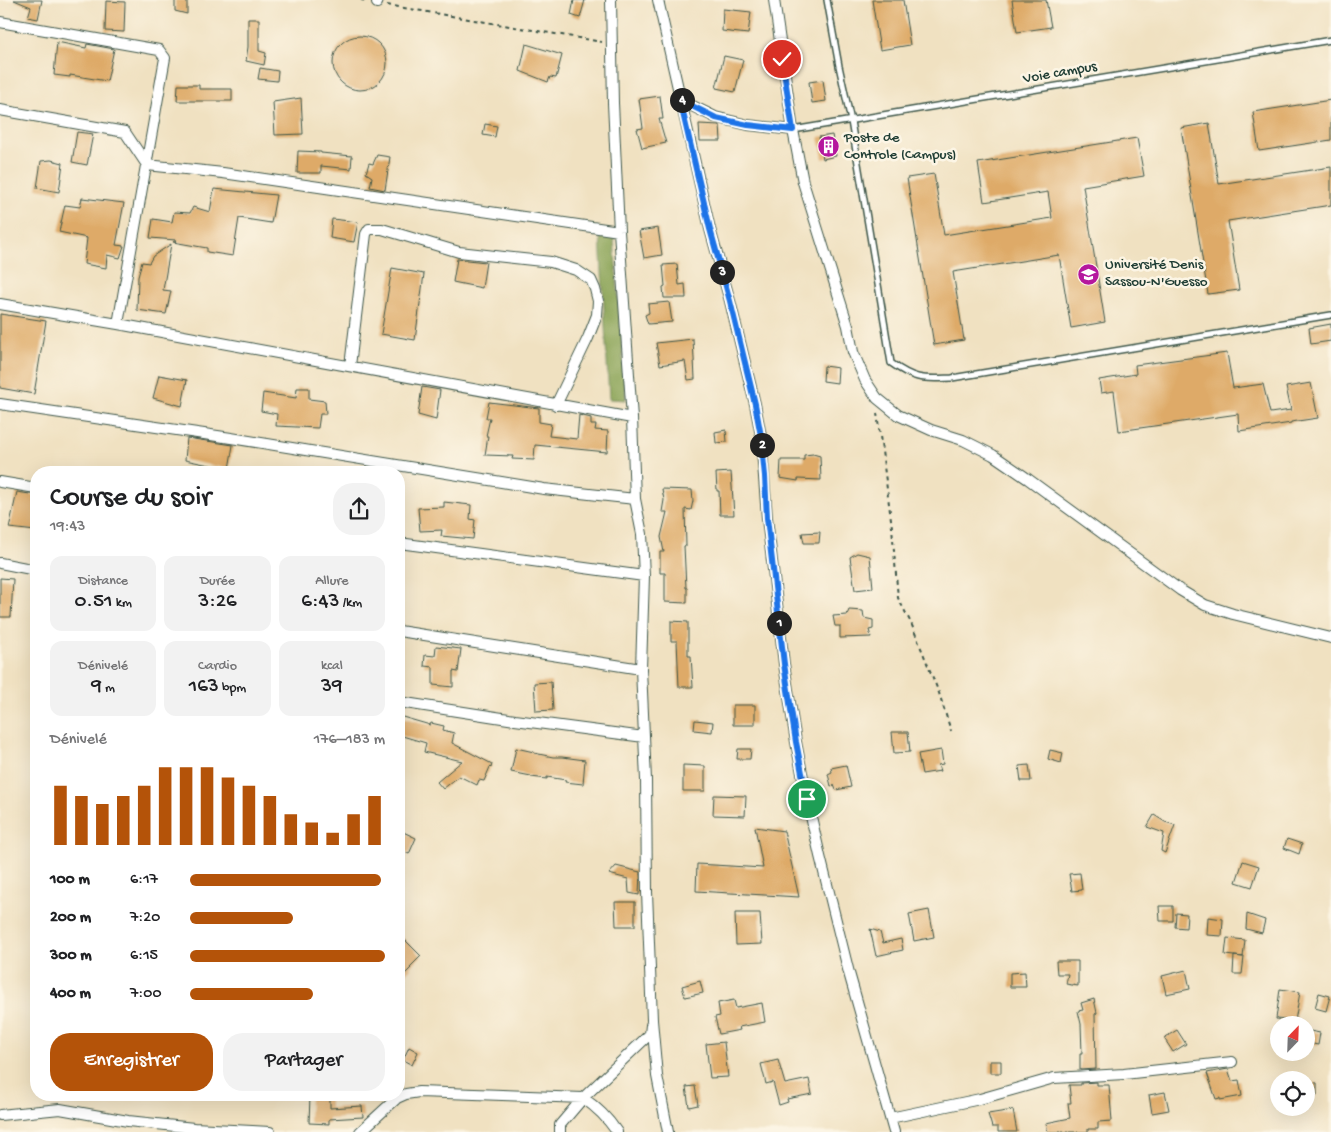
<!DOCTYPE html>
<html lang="fr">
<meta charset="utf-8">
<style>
body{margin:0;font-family:"Gochi Hand",sans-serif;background:#f2f2f2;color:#202124;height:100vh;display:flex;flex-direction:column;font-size:19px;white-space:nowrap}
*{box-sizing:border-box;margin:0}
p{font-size:16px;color:#757577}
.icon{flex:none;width:28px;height:28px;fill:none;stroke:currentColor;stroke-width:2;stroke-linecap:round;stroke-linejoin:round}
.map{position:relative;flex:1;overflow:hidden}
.drawer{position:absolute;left:30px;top:466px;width:375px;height:635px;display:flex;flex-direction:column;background:#fff;border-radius:20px;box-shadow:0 5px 20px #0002}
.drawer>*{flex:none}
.needle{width:32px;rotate:23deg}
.buttons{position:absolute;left:1270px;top:1016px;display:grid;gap:10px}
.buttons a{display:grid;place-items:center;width:45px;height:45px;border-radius:50%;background:#fff;box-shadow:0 5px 20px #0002;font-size:25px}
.pin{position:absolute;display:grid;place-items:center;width:42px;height:42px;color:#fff;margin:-21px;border:2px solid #fff;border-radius:50%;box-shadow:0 1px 5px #0007}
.km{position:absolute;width:25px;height:25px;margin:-12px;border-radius:50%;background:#222;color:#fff;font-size:14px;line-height:25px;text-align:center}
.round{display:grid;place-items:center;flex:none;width:52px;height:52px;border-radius:20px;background:#f2f2f2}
.head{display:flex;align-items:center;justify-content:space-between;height:85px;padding:0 20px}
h1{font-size:28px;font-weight:600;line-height:38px}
.metrics{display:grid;grid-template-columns:repeat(3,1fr);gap:8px;height:85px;padding:5px 20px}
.metrics div{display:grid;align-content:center;border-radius:12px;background:#f2f2f2;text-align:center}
.metrics b{font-size:21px;font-weight:600}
.metrics small{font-size:14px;font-weight:400}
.metrics p{font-size:14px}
.chart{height:140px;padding:10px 20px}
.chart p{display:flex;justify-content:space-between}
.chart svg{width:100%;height:90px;margin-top:5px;stroke:#b45309;stroke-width:6}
.cta{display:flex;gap:10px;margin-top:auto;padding:10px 20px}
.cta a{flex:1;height:58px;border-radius:20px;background:#b45309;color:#fff;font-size:20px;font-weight:600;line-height:58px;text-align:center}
.cta a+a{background:#f2f2f2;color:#202124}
ul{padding:0 20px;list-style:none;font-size:16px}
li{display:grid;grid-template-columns:80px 60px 1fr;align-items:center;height:38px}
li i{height:12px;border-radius:6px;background:#b45309}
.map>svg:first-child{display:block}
.forest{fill:#89a355;stroke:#547044}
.building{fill:#deaa67}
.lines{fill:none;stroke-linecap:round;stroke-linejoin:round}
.service-casing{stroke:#3e5649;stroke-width:8}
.minor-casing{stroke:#3e5649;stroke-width:12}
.path{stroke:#3e5649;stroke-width:2;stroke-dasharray:4 4;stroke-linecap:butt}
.service{stroke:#fff;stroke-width:5}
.minor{stroke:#fff;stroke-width:10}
.route-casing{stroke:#fff;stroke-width:10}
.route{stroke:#1a73e8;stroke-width:6}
.labels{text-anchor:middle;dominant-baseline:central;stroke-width:5;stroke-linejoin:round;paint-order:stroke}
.street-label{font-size:15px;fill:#1f3d34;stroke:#fcf5e5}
.poi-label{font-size:15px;fill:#1f3d34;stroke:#fcf5e5;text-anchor:start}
</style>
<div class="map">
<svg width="1331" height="1132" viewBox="0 0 1331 1132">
<rect width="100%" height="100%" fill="#fcf5e5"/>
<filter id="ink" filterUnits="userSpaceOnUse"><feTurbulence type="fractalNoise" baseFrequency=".02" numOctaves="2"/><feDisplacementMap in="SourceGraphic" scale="10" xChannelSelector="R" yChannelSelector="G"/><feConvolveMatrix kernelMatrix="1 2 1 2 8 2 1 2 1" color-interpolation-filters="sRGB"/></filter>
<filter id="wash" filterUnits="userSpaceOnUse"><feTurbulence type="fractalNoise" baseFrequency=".0096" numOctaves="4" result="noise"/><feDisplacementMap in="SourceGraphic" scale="20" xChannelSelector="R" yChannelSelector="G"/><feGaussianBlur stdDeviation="1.12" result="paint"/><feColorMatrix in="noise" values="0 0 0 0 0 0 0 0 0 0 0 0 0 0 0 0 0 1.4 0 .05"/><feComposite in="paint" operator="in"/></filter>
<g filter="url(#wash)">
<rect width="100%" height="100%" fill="#f0e1c1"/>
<!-- forest -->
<path class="forest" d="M600 236 614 238 626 400 609 399Z"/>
<g id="blocks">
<!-- building -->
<path class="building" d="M14 0H42L38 19 28 17 31 7Z
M175 0H187V14L175 11Z
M574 0H585L580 18 571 15Z
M872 0H903L910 45 880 50Z
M1012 0H1046L1051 27 1017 32Z
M106 1 125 2 124 32 105 31Z
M723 9 751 12 748 34 722 31Z
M248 19H259V51L266 53 264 65 246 61 248 47Z
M333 63a27 27 0 1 1 54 0a27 27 0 1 1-54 0Z
M57 42 86 48 87 44 114 49 107 81 70 75V77L54 75Z
M526 44 562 55 556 78 550 77 548 82 520 71Z
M724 56 743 60 735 92 716 88Z
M260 68 278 71 277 81 258 79Z
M823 80 826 101 812 103 809 82Z
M178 85H199V89H232V101H177Z
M660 96 663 119H659L666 143 642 148 637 129 643 128 639 99Z
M301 98 303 134 275 135 273 102Z
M1331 100V140L1259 151 1253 112Z
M1209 123 1219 184 1331 167V205L1228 221 1239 290 1208 294 1181 128Z
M485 124 497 126 495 137 483 135Z
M699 124 720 125 721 141H700Z
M77 132 93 134 87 165 72 162Z
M832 135 836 156 823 159 819 137Z
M1137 138 1144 176 1083 186 1105 322 1071 328 1059 255 953 272 964 340 934 345 907 178 934 174 944 235 1052 218 1048 192 984 202 978 163Z
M298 151 321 152V153L352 156 351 169 321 166V173H297Z
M377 155 390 157 385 190 370 187 372 177 366 173 369 163 373 164Z
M51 160 63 163 59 192 37 188 41 161Z
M214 189 276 195 271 223 239 218 233 256 207 252V248L173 242 176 240 150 238 153 219 172 222 174 212 190 213 193 207 210 212Z
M82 198 124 203 116 245 124 246 120 258 107 255 106 268 84 264 87 238 59 232 65 205 80 207Z
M332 219 358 222 354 242 330 238Z
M658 228 662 255 644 258 639 231Z
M171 244 163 290 171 291 166 314 137 310 138 277 142 262 149 263 153 256Z
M457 259 486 262 482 288 453 282Z
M677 264 679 285 685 284 686 298H664L663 287 665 286 663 265Z
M392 268 424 274 415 340 381 334Z
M669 302 672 322 648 324 645 315 649 313 648 304Z
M0 314 46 321 34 394 0 388Z
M1331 324V341L1311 344 1309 328Z
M693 339 695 379 688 380 685 361 660 365 656 343Z
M1227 353 1233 388 1263 384 1270 413 1291 410 1286 387 1311 383 1318 418 1291 422V423L1239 431 1238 414 1119 431 1114 391 1101 393 1099 380 1136 374 1135 365Z
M824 366 838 368 837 383 823 381Z
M159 375 187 380 182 406 153 398Z
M422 387 440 390 436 420 418 415Z
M297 388H309V399L325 401 326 414H320L318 428 276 426 277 414 261 411 263 393 296 398Z
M489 402 539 408V422L551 424 549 436 577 439 579 415 591 418V425H596L595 430 608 431 607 452 535 445 534 460 512 459 513 456 485 455 488 436H486L490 418H486Z
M726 430 727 442 716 443 715 432Z
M187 438 233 445 229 469 185 460Z
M813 454 820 456 821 480 798 479V481L780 478 781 460H804V455Z
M731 472 734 515H720L719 491H717L716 473Z
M662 489 692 490 693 501 691 510 685 509 686 546H684L686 588H687V603L665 602V573H660V552H664L661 537 667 512H662L664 500Z
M17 492 36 495V531L9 528Z
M444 502 471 505 470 519 475 520 473 539 441 536 442 530 420 531 418 508 444 507Z
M820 532 819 543H804L802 533Z
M857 553 870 556 873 588 855 590 850 557Z
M0 578 13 579 11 617H0Z
M849 610 863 611 864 618 873 620V629L869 630 871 637 840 638V626H835L833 616 847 615Z
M671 621 688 622V656H691L693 687H679L677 641H671Z
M436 646 461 649 458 672 453 671V687L433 685V667L424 666 425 655 435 656Z
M551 682 553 710 536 711 534 683Z
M733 705H755V725H733Z
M399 716 430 725 431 723 444 726 443 730 454 733 452 743 492 764 491 768 490 767 484 781 479 780 477 785 459 776 443 789 437 782 462 761 424 752 426 743 399 735Z
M695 720 713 722 712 732 694 730Z
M892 732H908L910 752 894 753Z
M516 748 534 752V753L553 757H562L585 760 583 784 565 782 566 780 547 777V779L531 777V776L511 772Z
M738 749H751L750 759H737Z
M941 750 943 764 938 765 940 771 922 774 918 754Z
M1050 750 1063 753 1061 763 1048 759Z
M683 765 705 766V791H683Z
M846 765 851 787 836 790 834 785 831 786 828 774 832 772 831 768Z
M1029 765 1031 781H1021L1019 766Z
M714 795 746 796 745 816 713 815Z
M1154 815 1165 822 1175 825 1165 853 1161 851 1164 833 1147 827Z
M755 827 784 831 799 897 696 891 697 864 763 868Z
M399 830 416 838 409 854 399 849Z
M1287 839 1302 844 1299 854 1284 848Z
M1243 861 1259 866 1252 887 1236 882Z
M616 866 640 872 639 895 629 893 628 879 609 874Z
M1080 873 1082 890 1072 891 1069 874Z
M615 902H635V926H616Z
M1159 906H1173V921H1160Z
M929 910 934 937 914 941 909 914Z
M735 913H760L762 944 736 945Z
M1176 913 1187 914 1186 928 1175 927Z
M1247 914 1265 920 1262 933 1246 929Z
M1208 917 1223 919 1222 936 1207 935Z
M870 929 880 932 883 943 901 939 903 950 876 956Z
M399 934 421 956 410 967 411 968 399 980Z
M1227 938 1245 940 1243 957 1225 955Z
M1234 956 1244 957 1242 974H1233Z
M1056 961H1078V986L1066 984 1068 974H1057Z
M1186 970 1190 989 1166 994 1162 976Z
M1025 972 1026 987H1010V973Z
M700 981 703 993 685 997 682 986Z
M1280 989 1300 992 1295 1021 1276 1019Z
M1319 993 1330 996 1326 1011 1315 1008Z
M1094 999 1097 1013 1095 1014 1096 1069 1080 1070V1054H1082L1081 1024 1078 1011 1083 1010 1081 1003Z
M734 1000 736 1008 762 1003 765 1022 739 1027 740 1030 719 1034 715 1017 720 1016 718 1003Z
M1177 1030 1186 1044 1173 1052 1164 1038Z
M1310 1031 1320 1033 1318 1045 1308 1043Z
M724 1042 728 1077 710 1078 706 1044Z
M409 1047 418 1052 412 1065 403 1060Z
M778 1060 785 1084 809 1079 812 1094 787 1099 788 1102 779 1105 773 1082 766 1084 761 1064Z
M990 1061H1001V1073H990Z
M1228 1069 1232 1081 1239 1080 1242 1096 1220 1100V1098L1216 1099 1207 1073Z
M1097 1082V1085H1109L1112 1121 1098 1122V1129H1088V1132H1048L1046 1123 1070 1118 1068 1103H1071L1069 1085H1081V1083Z
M1306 1082 1317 1083V1095L1306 1094Z
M695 1086 698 1105 689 1107 686 1087Z
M1165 1092 1169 1110 1152 1113 1149 1095Z
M310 1096H330V1108L362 1106 363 1117 329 1119V1124L309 1123Z
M1013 1110 1017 1132H998V1127H992L988 1114Z"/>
</g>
</g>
<g filter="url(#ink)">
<use href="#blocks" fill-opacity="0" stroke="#3e5649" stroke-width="1"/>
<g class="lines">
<defs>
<path id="service" d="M827 0 839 66 851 121 891 363C916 381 924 379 952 378L1331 315
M793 130 1331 40"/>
<path id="minor" d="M611 0 613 103 619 231 632 418 635 499 642 534 644 576 641 669 646 780 647 892 652 1020 657 1076 668 1132
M658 0 710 229 730 301 755 404 761 436 767 518 784 664 796 742 807 799 820 856 849 973 894 1132
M774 0 793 130
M377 3 378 0
M0 22 159 50 165 58 118 324
M680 100 715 117 748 125 793 130 803 182 848 326 853 352 865 380 877 398 898 415 931 430 963 440 993 455 1028 479 1180 590 1205 605 1233 614 1331 638
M0 110 125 132 147 165 223 173 619 231
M0 304 118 324 632 418
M350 366 366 234 369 229H382L459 252 551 262 576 270 591 280 595 289 598 301 597 315 588 338 556 405
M0 404 231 438 544 489 635 499
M0 482 36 488
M399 543 644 576
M0 563 36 570
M399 631 641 669
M399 702 515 720 644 737
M0 1115 60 1109 128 1121 194 1128 270 1132
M890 1118 980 1099 1054 1078 1124 1074 1232 1062
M360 1132 397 1098 406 1094 419 1092 583 1098C598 1108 607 1117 617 1132
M560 1132V1125L583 1098 650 1034 651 1025"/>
</defs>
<!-- service casing -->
<use href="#service" class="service-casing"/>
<!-- minor casing -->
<use href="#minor" class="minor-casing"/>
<!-- path -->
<path class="path" d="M361 0 368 1
M387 5 602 42
M877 413 892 527 898 598 911 623 939 693 951 731"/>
<!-- service -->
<use href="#service" class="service"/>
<!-- minor -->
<use href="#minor" class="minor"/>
</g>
</g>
<g class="lines" filter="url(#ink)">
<defs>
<path id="route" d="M782 59 793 130 748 125 716 118 680 100 710 229 730 301 755 404 761 436 765 476 767 518 784 664 796 742 807 799"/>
</defs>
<!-- route casing -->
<use href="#route" class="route-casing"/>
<!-- route -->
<use href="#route" class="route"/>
</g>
<!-- icons -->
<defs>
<symbol id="building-disc" viewBox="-11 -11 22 22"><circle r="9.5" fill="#b5179e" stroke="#fcf5e5"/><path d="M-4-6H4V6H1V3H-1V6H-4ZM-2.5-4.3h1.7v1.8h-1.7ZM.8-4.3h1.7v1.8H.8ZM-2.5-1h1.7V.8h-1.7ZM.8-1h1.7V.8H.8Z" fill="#fff"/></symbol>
<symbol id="university-disc" viewBox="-11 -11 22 22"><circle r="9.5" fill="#b5179e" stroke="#fcf5e5"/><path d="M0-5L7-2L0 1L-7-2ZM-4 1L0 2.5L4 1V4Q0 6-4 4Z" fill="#fff"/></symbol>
</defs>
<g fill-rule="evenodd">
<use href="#building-disc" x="816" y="134" width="25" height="25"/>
<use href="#university-disc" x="1076" y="262" width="25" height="25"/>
</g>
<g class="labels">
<!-- street labels -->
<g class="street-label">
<text transform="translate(1060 73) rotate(-10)">Voie campus</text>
</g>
<!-- poi labels -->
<g class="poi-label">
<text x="844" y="138">Poste de<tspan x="844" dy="17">Controle (Campus)</tspan></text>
<text x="1105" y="265">Université Denis<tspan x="1105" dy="17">Sassou-N'Guesso</tspan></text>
</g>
</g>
</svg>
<div class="buttons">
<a><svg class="needle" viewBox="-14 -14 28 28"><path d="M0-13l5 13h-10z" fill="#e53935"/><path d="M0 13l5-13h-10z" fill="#757577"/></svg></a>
<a><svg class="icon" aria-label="locate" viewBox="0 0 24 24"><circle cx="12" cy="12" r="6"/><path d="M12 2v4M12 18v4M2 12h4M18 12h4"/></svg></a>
</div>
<div class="pin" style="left:807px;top:799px;background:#1e9e55"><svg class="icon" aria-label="arrive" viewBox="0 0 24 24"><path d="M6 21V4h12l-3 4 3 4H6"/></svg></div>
<div class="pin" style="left:782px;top:59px;background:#d93025"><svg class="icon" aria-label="check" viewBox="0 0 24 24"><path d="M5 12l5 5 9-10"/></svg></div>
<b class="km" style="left:779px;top:623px">1</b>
<b class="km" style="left:762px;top:445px">2</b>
<b class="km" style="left:722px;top:272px">3</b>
<b class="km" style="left:682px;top:100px">4</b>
<section class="drawer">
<div class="head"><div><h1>Course du soir</h1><p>19:43</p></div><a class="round"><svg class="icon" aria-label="share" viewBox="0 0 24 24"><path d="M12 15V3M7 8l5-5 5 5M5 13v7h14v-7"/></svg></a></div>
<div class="metrics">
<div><p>Distance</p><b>0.51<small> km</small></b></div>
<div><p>Durée</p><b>3:26</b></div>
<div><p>Allure</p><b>6:43<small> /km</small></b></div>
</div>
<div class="metrics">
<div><p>Dénivelé</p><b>9<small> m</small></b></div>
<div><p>Cardio</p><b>163<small> bpm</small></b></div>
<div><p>kcal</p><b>39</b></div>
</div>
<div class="chart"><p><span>Dénivelé</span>176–183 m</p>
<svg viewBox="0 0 160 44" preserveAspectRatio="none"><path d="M5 44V15M15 44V20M25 44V24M35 44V20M45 44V15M55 44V6M65 44V6M75 44V6M85 44V11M95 44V15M105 44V20M115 44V29M125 44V33M135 44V38M145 44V29M155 44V20"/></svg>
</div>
<ul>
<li><b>100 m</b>6:17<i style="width:98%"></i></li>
<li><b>200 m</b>7:20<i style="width:53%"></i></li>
<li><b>300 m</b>6:15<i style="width:100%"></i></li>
<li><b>400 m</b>7:00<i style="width:63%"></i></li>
</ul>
<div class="cta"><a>Enregistrer</a><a>Partager</a></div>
</section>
</div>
